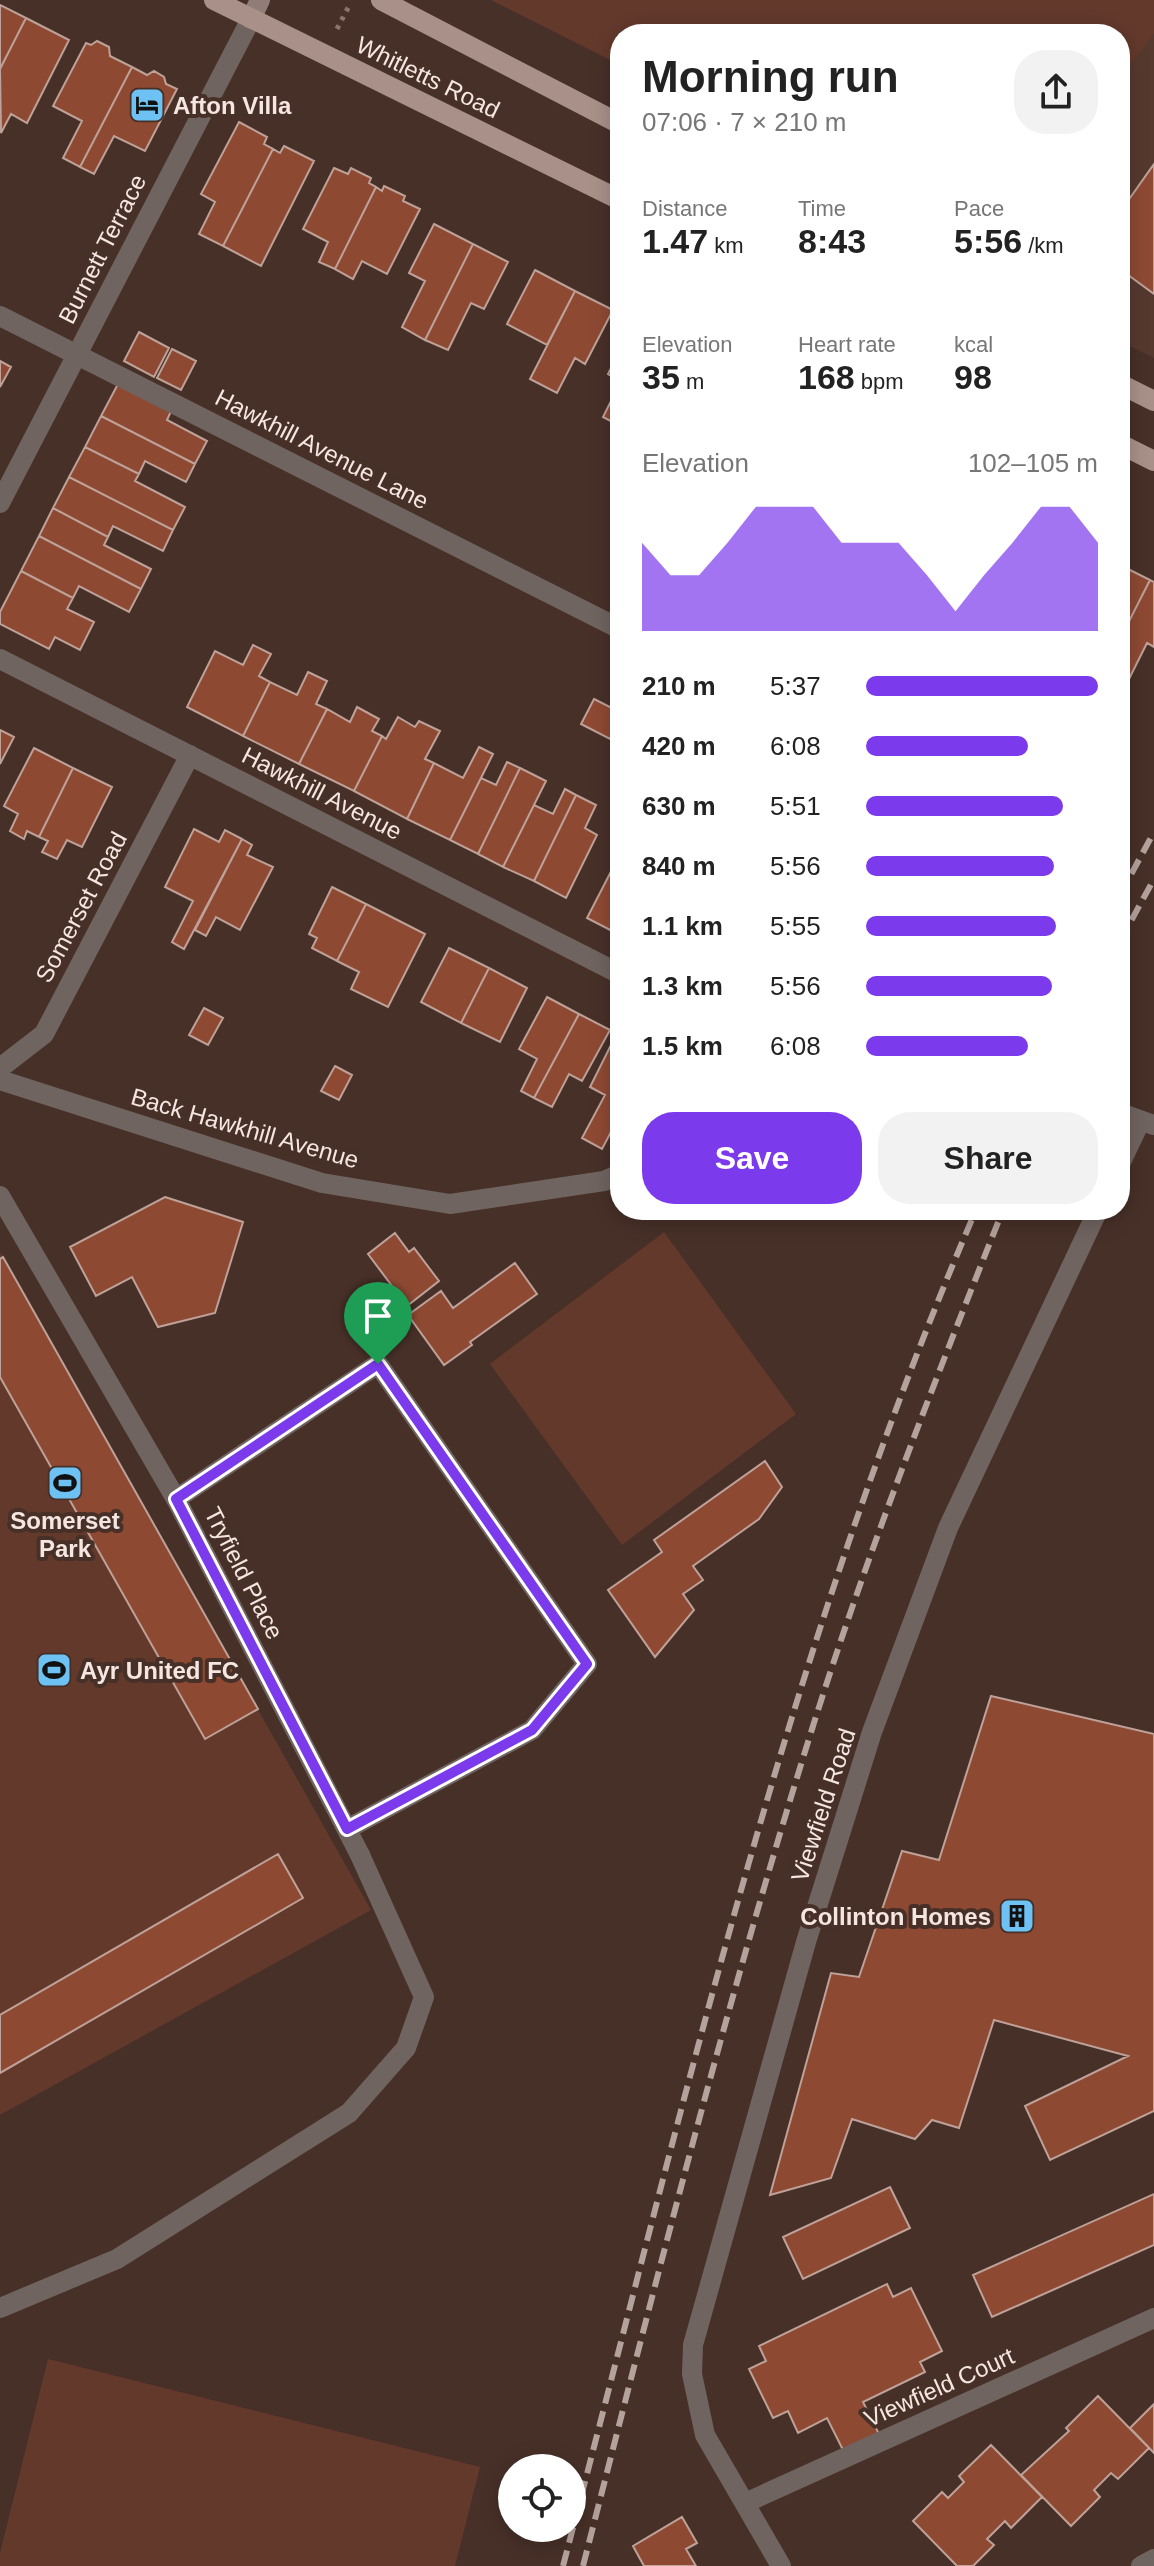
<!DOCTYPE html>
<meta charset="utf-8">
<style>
body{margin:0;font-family:Arial,sans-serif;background:#f2f2f2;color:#222;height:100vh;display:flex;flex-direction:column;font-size:30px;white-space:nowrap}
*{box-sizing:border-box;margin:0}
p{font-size:26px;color:#767676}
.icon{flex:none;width:44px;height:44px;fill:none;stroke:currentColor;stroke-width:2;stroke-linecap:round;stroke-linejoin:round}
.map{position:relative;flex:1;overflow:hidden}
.drawer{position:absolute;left:610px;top:24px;width:520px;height:1196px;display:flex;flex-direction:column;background:#fff;border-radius:32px;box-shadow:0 4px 20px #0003}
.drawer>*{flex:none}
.controls{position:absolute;left:498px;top:2454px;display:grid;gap:16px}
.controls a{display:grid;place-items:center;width:88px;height:88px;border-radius:50%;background:#fff;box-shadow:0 4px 20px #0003;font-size:40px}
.pin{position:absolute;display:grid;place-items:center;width:68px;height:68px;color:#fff;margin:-82px -34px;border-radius:50% 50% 50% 0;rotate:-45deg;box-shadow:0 0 8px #0007}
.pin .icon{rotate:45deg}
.round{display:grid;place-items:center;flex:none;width:84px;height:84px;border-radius:32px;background:#f2f2f2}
.overview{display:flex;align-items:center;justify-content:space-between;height:136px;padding:0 32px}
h1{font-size:44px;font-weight:700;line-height:60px}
.metrics{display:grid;grid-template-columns:repeat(3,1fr);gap:12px;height:136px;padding:8px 32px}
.metrics div{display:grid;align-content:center}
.metrics b{font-size:34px;font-weight:700}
.metrics small{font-size:22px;font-weight:400}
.metrics p{font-size:22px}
.chart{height:224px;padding:16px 32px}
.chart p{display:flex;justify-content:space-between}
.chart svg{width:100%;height:144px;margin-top:8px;fill:#7c3aed;opacity:.7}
.primary-button{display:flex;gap:16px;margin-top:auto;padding:16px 32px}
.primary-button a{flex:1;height:92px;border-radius:32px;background:#7c3aed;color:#fff;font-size:32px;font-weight:700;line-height:92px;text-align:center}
.primary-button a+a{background:#f2f2f2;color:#222}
ul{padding:0 32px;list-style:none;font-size:26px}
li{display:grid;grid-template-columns:128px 96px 1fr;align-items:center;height:60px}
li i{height:20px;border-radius:10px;background:#7c3aed}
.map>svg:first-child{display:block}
.built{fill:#55392f}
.green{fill:#63392c}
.building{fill:#8e4933;stroke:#bea299;stroke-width:2}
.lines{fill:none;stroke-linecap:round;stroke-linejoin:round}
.path{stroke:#89756e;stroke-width:5;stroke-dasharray:4 6;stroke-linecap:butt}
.lane{stroke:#706460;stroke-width:20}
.street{stroke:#706460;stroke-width:20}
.secondary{stroke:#907d78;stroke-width:20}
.primary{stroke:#a99189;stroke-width:20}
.rail{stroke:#b4a29c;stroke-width:6;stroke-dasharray:16 8;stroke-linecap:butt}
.route-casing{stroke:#fff;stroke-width:16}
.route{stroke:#7c3aed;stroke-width:10}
.labels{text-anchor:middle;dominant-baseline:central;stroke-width:8;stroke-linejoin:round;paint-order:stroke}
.street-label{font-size:24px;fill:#f5e6e1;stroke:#473028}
.poi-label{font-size:24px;font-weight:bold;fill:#f5e6e1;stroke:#473028;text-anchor:start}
</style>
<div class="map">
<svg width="1154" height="2566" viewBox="0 0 1154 2566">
<rect width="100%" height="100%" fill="#473028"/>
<!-- built -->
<path class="built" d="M1154 33V358L1120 341V80Z"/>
<!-- green -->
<path class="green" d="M491 0H1154V33L1120 80V34H620V65Z
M664 1232 796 1414 622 1545 490 1364Z
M0 1252 371 1910 0 2115Z
M48 2359 480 2467 455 2566H0V2553Z"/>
<!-- building -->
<path class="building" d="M0 5 26 18 0 69Z
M26 18 69 40 27 123 11 114 1 133 0 69Z
M97 41 109 47 110 56 132 67 80 167 63 158 82 121 53 106 86 43 91 45Z
M132 67 147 75 154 71 164 77 166 84 177 89 145 151 114 136 94 174 80 167Z
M239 122 267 137 264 144 273 149 223 246 199 234 215 202 201 194Z
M284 146 314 161 261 266 223 246 273 149 280 153Z
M1154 164V294L1120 269V212Z
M334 168 348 174 351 168 371 178 369 183 376 187 335 269 319 262 328 242 303 229Z
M384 186 405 196 403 201 420 209 387 274 362 261 353 279 335 269 376 187 382 191Z
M434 224 473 244 425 340 402 327 425 281 409 273Z
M473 244 508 262 484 309 471 303 448 350 425 340Z
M535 270 575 291 547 345 507 324Z
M575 291 613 310 585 364 575 358 557 393 530 379Z
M139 332 169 348 154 377 124 361Z
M172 349 196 361 181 390 157 378Z
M620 350V381L608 374Z
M0 361 11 367 0 387Z
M119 382 172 409 167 420 207 441 195 464 101 416Z
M620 383V426L603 417Z
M101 416 195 464 186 482 145 461 139 474 85 447Z
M85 447 139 474 135 481 185 507 173 530 69 477Z
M69 477 173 530 163 551 113 526 108 537 53 508Z
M53 508 108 537 104 545 151 569 141 589 39 536Z
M39 536 141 589 129 612 79 586 73 598 21 571Z
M1120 565 1150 580 1120 639Z
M21 571 73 598 67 609 94 622 80 650 55 637 49 649 0 624V612Z
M1150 580 1154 582V647L1147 643 1127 683 1120 679V639Z
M253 645 271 654 259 676 270 682 243 736 187 707 215 651 243 665Z
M308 672 327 681 316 704 327 709 299 764 243 736 270 682 297 695Z
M594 699 620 712V737L613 733 610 739 581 724Z
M357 707 379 719 372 731 382 736 354 791 299 764 327 709 350 722Z
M398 717 415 727 419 721 440 731 425 759 434 763 407 819 354 791 382 736 386 739Z
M0 730 14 737 0 764Z
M479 747 493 754 450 840 407 819 434 763 463 778Z
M34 748 73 768 39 837 27 831 24 839 10 831 18 814 4 806Z
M507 762 520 768 478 854 450 840 481 778 496 785Z
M73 768 112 787 82 847 67 840 57 859 42 852 48 841 39 837Z
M520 768 546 781 503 867 478 854Z
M565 789 576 795 534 881 503 867 534 805 553 814Z
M576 795 596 805 585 828 597 835 566 898 534 881Z
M194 829 219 842 225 830 242 839 184 949 172 942 193 901 165 887Z
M242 839 252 845 247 855 273 867 240 930 216 917 206 936 195 930Z
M620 854V935L587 918Z
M332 887 366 904 337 961 312 948 317 938 309 934Z
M366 904 425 934 388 1007 351 989 359 972 337 961Z
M449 948 489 968 461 1023 421 1002Z
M489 968 527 988 500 1042 461 1023Z
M547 997 579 1014 534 1098 521 1091 537 1059 519 1049Z
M204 1008 223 1018 208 1045 189 1035Z
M579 1014 610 1030 582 1081 569 1074 552 1107 534 1098Z
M617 1033 620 1035V1115L602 1149 582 1138 605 1095 590 1087Z
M335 1066 352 1075 339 1100 321 1091Z
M165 1197 243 1222 215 1313 158 1327 132 1277 96 1296 70 1247Z
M395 1233 409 1252 414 1248 439 1281 407 1306 368 1254Z
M3 1257 258 1709 205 1739 0 1377V1259Z
M515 1263 537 1294 470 1342 472 1345 444 1365 408 1315 441 1291 453 1308Z
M765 1461 782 1487 759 1519 693 1566 703 1580 683 1594 694 1610 655 1657 608 1590 662 1552 654 1540Z
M991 1696 1154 1734V2111L1050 2160 1025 2106 1128 2056 994 2020 959 2128 932 2120 915 2139 852 2119 831 2178 770 2195 831 1973 859 1977 902 1851 939 1860Z
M278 1854 303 1898 0 2073V2015Z
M890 2187 910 2228 803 2279 783 2237Z
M1154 2194V2245L992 2317 973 2275Z
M887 2284 893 2297 911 2288 942 2351 920 2362 925 2372 863 2402 880 2436 845 2454 827 2418 798 2433 788 2411 773 2418 749 2369 766 2361 759 2346Z
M1098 2396 1149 2448 1118 2479 1111 2473 1094 2490 1100 2497 1071 2526 1021 2475 1069 2431 1066 2428Z
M1154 2404V2453L1130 2428Z
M991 2445 1042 2497 1011 2528 1005 2521 987 2539 994 2545 973 2566H957L913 2521 942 2492 948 2498 964 2482 959 2476Z
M682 2517 697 2543 686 2549 696 2566H644L633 2546Z"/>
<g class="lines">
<!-- path -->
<path class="path" d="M337 29 349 6"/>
<!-- lane -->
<path class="lane" d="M0 316 620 629
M176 1499 378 1364 587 1664 532 1730 347 1829
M0 2308 117 2259 349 2113 406 2048 424 1997 360 1855"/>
<!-- street -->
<path class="street" d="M0 503 251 19
M0 659 620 974
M0 1068 44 1034 190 755
M0 1080 322 1183 450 1204 604 1181 620 1174
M1120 1113 1154 1125
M1120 1164 1140 1122
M0 1196 176 1499 360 1855
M745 2503 1154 2318
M781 2566 705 2435 692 2374 693 2345 806 1942 872 1732 948 1528 1098 1210
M1141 2566 1154 2559"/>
<!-- secondary -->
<path class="secondary" d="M251 19 260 0"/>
<!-- primary -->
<path class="primary" d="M214 0 620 200
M381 0 620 124
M1120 384 1154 401
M1120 444 1154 461"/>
<!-- rail -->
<path class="rail" d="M1120 895 1154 832
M1120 941 1154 879
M563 2566C683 2109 788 1645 976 1210
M583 2566C655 2285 726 2003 813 1726 868 1551 935 1380 1003 1210"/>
</g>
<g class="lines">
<defs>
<path id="route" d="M378 1364 587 1664 532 1730 347 1829 176 1499Z"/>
</defs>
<!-- route casing -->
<use href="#route" class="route-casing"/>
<!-- route -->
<use href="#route" class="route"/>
</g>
<!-- icons -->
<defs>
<symbol id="hotel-square" viewBox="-11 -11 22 22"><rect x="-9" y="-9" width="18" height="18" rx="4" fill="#6dc2f3" stroke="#473028"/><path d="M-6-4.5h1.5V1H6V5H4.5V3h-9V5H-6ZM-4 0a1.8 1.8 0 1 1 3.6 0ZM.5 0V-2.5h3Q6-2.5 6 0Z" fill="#111"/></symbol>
<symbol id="stadium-square" viewBox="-11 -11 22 22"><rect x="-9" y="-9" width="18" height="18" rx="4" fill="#6dc2f3" stroke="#473028"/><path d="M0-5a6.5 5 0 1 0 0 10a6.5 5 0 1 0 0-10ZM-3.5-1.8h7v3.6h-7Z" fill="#111"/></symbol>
<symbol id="building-square" viewBox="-11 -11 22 22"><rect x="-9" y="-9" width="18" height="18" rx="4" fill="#6dc2f3" stroke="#473028"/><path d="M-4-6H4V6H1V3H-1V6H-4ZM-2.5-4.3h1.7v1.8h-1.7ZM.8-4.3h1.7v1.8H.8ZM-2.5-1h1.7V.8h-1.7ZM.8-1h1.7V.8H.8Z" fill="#111"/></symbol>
</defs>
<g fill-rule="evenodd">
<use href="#hotel-square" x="127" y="85" width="40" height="40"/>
<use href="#stadium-square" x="45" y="1463" width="40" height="40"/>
<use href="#stadium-square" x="34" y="1650" width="40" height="40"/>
<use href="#building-square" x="997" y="1896" width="40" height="40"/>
</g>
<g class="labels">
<!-- street labels -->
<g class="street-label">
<text transform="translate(428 77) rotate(26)">Whitletts Road</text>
<text transform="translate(102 249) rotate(-63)">Burnett Terrace</text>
<text transform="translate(322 449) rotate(27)">Hawkhill Avenue Lane</text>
<text transform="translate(322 793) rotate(27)">Hawkhill Avenue</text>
<text transform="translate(81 907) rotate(-62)">Somerset Road</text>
<text transform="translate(245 1128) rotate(16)">Back Hawkhill Avenue</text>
<text transform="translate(244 1573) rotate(63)">Tryfield Place</text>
<text transform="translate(823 1805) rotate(-72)">Viewfield Road</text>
<text transform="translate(939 2387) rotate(-24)">Viewfield Court</text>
</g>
<!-- poi labels -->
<g class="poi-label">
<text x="173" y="105">Afton Villa</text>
<text x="65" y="1520" text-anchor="middle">Somerset<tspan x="65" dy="28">Park</tspan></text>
<text x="80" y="1670">Ayr United FC</text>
<text x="991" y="1916" text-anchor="end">Collinton Homes</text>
</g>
</g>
</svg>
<div class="controls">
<a><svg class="icon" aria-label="locate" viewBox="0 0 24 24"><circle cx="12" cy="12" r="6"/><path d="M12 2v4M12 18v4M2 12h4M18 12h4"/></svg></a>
</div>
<div class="pin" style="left:378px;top:1364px;background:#1e9e55"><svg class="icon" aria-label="arrive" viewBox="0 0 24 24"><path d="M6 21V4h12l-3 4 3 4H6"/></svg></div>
<section class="drawer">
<div class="overview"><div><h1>Morning run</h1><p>07:06 · 7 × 210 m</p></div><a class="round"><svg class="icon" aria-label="share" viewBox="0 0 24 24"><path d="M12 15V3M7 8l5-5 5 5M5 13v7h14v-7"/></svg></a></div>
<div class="metrics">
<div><p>Distance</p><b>1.47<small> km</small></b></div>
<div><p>Time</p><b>8:43</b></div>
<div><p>Pace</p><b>5:56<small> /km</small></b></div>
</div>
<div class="metrics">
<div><p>Elevation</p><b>35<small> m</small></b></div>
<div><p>Heart rate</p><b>168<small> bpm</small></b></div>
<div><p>kcal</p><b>98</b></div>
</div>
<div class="chart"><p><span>Elevation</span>102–105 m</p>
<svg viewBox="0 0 160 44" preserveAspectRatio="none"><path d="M0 44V17L10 27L20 27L30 17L40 6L50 6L60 6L70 17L80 17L90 17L100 27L110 38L120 27L130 17L140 6L150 6L160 17V44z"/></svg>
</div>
<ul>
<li><b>210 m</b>5:37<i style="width:100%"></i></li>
<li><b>420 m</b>6:08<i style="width:70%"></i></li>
<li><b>630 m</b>5:51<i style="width:85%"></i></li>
<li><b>840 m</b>5:56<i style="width:81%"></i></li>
<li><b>1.1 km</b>5:55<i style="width:82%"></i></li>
<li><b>1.3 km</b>5:56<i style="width:80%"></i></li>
<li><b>1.5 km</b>6:08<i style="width:70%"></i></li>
</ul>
<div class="primary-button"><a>Save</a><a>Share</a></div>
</section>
</div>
